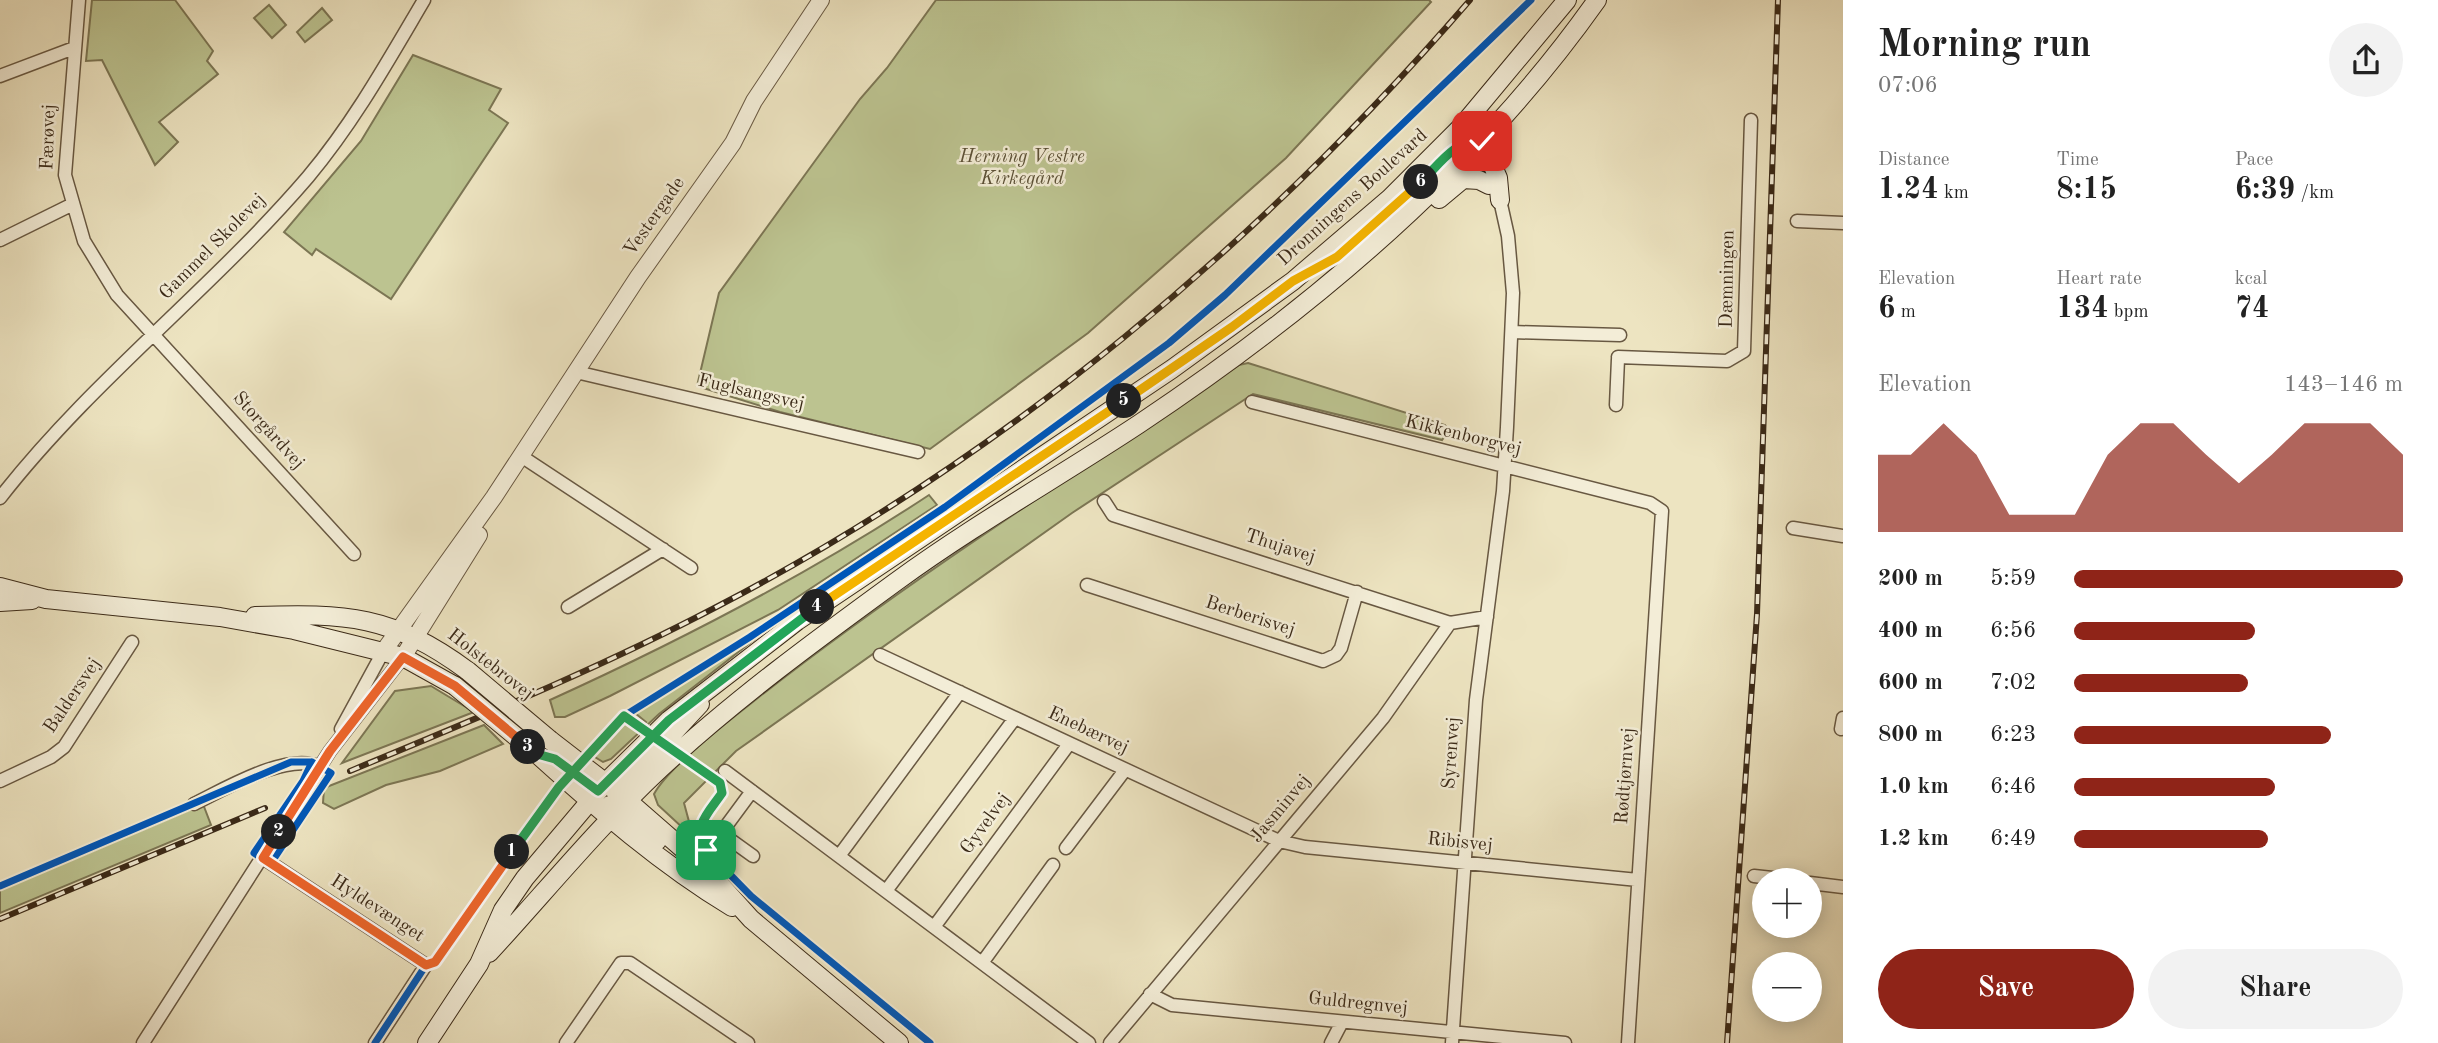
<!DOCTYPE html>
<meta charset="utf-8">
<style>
body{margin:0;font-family:"Old Standard TT",serif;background:#f2f2f2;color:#222;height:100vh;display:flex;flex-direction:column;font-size:26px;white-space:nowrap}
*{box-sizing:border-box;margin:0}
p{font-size:23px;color:#767676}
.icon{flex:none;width:38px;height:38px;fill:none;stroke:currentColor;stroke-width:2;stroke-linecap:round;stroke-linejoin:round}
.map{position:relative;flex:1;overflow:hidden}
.drawer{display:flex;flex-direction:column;background:#fff;width:595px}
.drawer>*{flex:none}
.fabs{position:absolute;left:1752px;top:868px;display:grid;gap:14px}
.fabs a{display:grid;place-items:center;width:70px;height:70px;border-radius:50%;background:#fff;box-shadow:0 4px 18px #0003;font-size:35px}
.pin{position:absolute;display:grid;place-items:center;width:60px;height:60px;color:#fff;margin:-30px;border-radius:14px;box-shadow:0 4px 10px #0006}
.km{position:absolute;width:35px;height:35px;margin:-18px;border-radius:50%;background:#222;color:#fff;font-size:19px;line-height:35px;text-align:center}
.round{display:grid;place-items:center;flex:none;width:74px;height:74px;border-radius:37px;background:#f2f2f2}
.overview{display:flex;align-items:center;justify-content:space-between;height:119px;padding:0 35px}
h1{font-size:38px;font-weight:800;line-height:52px}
.metrics{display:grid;grid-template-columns:repeat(3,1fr);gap:10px;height:119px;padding:7px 35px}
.metrics div{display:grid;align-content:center}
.metrics b{font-size:30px;font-weight:800}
.metrics small{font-size:19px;font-weight:400}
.metrics p{font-size:19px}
.chart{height:196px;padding:14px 35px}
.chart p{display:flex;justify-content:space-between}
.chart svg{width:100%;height:126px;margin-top:7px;fill:#8f2418;opacity:.7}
.primary-button{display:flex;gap:14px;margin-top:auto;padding:14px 35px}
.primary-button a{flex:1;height:80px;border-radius:42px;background:#8f2418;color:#fff;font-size:28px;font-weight:800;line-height:80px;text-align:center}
.primary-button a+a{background:#f2f2f2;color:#222}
ul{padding:0 35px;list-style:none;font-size:23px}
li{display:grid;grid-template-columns:112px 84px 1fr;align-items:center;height:52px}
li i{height:18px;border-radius:9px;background:#8f2418}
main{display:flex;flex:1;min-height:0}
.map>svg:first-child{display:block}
.green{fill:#bcc390;stroke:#7c7654;stroke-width:2}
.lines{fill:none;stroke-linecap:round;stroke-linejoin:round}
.minor-casing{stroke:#685842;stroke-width:15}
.tertiary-casing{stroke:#685842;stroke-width:18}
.secondary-casing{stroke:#3b2a18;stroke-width:20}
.minor{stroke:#f3edd7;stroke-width:12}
.tertiary{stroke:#f3edd7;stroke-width:16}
.secondary{stroke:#f3edd7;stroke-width:18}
.rail-casing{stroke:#3b2a18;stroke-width:6}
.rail{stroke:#f3edd7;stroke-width:3.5;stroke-dasharray:10;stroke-linecap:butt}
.secondary-bridge-casing{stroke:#3b2a18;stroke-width:20;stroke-linecap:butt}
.secondary-bridge{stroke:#f3edd7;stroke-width:18}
.cycleway-casing{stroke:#f3edd7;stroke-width:11}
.cycleway{stroke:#0057b8;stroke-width:7}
.split-1-casing{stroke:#fff;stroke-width:14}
.split-2-casing{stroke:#fff;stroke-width:14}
.split-3-casing{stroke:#fff;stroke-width:14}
.split-4-casing{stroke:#fff;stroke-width:14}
.split-5-casing{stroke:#fff;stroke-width:14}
.split-6-casing{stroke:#fff;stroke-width:14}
.split-7-casing{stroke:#fff;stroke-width:14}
.split-1{stroke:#22a559;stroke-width:9}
.split-2{stroke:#f0652b;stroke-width:9}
.split-3{stroke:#f0652b;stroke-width:9}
.split-4{stroke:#22a559;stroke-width:9}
.split-5{stroke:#f5b400;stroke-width:9}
.split-6{stroke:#f5b400;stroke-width:9}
.split-7{stroke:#22a559;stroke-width:9}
.labels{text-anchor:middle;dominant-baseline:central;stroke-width:5;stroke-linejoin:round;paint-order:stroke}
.street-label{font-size:19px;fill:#3b2a18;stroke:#f3edd7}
.park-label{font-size:19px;font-style:italic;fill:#5b5036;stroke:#f3edd7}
</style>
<main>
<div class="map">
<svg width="1843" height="1043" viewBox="0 0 1843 1043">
<rect width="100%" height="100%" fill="#ede4c1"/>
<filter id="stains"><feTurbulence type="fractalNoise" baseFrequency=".00286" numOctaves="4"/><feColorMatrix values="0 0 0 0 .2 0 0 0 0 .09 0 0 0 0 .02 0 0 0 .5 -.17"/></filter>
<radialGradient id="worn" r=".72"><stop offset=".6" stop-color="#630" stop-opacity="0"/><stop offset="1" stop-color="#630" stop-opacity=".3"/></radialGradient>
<!-- green -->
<path class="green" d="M92 0H175L213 51 207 61 218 74 159 122 178 142 155 165 102 60 86 61Z
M936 0H1429L1431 2 1286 158 1088 333 930 449 780 412 697 386 719 293 860 99 887 68Z
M269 5 286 25 272 38 254 18Z
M322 8 332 20 305 42 297 32Z
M413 55 501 89 489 110 508 123 391 299 316 249 312 255 284 232 361 141Z
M1248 363 1445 425 1449 430 1442 440 1253 394 1072 513 736 751 684 803 691 829H684L658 805 654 794C670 765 732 719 759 697 912 577 1077 473 1239 365Z
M929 495 937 505 778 610 610 696 565 717H555L550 700C682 640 808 575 929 495Z
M773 625 659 714 611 759 603 762 590 754 621 725 627 723 638 730 646 722 635 713 645 704Z
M431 686 474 712 342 763 395 691Z
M484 725 503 744 440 771 386 785 334 809 323 803 324 788Z
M203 804 211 825 0 913V890Z"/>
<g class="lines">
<defs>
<path id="minor" d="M79 0 65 175 84 241 117 295 354 554
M0 76 74 48
M1797 221 1843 223
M0 240 71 205
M1512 332 1620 335
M1618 357 1727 361 1744 351 1751 120
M576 372 918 452
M1252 402 1650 503 1662 511 1628 1043
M1616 405 1618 359
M521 456 691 568
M0 498C91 381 212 289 308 177 354 122 388 61 424 0
M1104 501 1113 515 1450 623
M1793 528 1843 536
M1087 585 1323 661 1336 655 1341 648 1357 592
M568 607 663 549
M880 655 1279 841 1305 847 1638 880
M341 729 383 652
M1841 729 1843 718
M725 771 1089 1043
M0 781 51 757 64 747 132 642
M752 791 721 833 753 856
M194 804C225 789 288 751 320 767
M1066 848 1125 770
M839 856 960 692
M263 858 426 965 375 1043
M1754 876 1790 880
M1810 883 1843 887
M886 891 1015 718
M934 927 1069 744
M982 963 1053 865
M1150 994 1172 1005 1565 1043
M143 1043 330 751 403 657
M566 1043 621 963H630L748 1043
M1110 1043 1383 718 1450 623 1487 617
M1331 1043 1342 1022
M1452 1043 1476 700 1503 491 1507 427 1513 293 1508 236 1500 200"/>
<path id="tertiary" d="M383 652 494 497 638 277 733 143 754 101 821 0
M403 657 479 535"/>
<path id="secondary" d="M1471 140 1482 141 1498 178 1500 200
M1439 199 1463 179 1479 180 1489 185
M0 587 46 599 220 617 294 630 403 657 455 686
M0 602 32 600
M255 616C346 613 392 615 468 671
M550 740 620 794 706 869 751 919 899 1043
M537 754C599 810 661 864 732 907
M616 801 634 775 700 704
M610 805 657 841
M489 953C546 891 599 826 660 769 734 700 816 640 897 581 975 524 1059 477 1139 424 1312 309 1477 170 1597 0
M427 1043 479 964 503 910 525 878 606 782 669 720 797 621 1172 369 1293 281 1390 198 1462 126 1567 0"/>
</defs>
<!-- minor casing -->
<use href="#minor" class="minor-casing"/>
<!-- tertiary casing -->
<use href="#tertiary" class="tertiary-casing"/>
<!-- secondary casing -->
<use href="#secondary" class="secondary-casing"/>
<!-- minor -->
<use href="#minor" class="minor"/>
<!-- tertiary -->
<use href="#tertiary" class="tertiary"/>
<!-- secondary -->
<use href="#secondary" class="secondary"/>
<defs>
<path id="rail" d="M350 771C475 719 601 668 722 604 1007 455 1260 243 1470 0
M0 919 265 808
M1727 1043 1757 614 1778 0"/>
</defs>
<!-- rail casing -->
<use href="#rail" class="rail-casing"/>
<!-- rail -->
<use href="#rail" class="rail"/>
<defs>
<path id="secondary-bridge" d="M468 671 550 740
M455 686 537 754"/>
</defs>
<!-- secondary-bridge casing -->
<use href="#secondary-bridge" class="secondary-bridge-casing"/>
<!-- secondary-bridge -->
<use href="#secondary-bridge" class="secondary-bridge"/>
<defs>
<path id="cycleway" d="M624 716 720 783 722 793 699 829V840L706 850 751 896 930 1043
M312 762 303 781 254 853 426 965
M0 886 291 762H312L331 773 271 863
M426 965 435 963 545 804 624 716 750 637 945 507 1169 343 1225 295 1531 0
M375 1043 426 965"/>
</defs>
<!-- cycleway casing -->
<use href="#cycleway" class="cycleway-casing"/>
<!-- cycleway -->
<use href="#cycleway" class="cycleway"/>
</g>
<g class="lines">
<defs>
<path id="split-1" d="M512 852 559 787 624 716 720 783 722 793C709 812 691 827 706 850"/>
<path id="split-2" d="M279 832 263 858 426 965 435 962 512 852"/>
<path id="split-3" d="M279 832 330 751 403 657 455 686 528 747"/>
<path id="split-4" d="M528 747 537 754 555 759 598 791 669 720 817 607"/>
<path id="split-5" d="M817 607 1124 401"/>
<path id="split-6" d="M1124 401 1232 327 1293 281 1337 257 1421 182"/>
<path id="split-7" d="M1421 182C1438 166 1456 138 1482 141"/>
</defs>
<!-- split-1 casing -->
<use href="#split-1" class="split-1-casing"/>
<!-- split-2 casing -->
<use href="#split-2" class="split-2-casing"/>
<!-- split-3 casing -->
<use href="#split-3" class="split-3-casing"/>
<!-- split-4 casing -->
<use href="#split-4" class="split-4-casing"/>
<!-- split-5 casing -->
<use href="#split-5" class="split-5-casing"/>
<!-- split-6 casing -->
<use href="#split-6" class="split-6-casing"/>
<!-- split-7 casing -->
<use href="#split-7" class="split-7-casing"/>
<!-- split-1 -->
<use href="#split-1" class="split-1"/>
<!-- split-2 -->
<use href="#split-2" class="split-2"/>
<!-- split-3 -->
<use href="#split-3" class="split-3"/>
<!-- split-4 -->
<use href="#split-4" class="split-4"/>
<!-- split-5 -->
<use href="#split-5" class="split-5"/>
<!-- split-6 -->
<use href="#split-6" class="split-6"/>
<!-- split-7 -->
<use href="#split-7" class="split-7"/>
</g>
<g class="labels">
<!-- street labels -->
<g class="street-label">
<text transform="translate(49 137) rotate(-88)">Færøvej</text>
<text transform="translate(1353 198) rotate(-42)">Dronningens Boulevard</text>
<text transform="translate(655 217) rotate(-55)">Vestergade</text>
<text transform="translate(213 247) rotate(-45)">Gammel Skolevej</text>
<text transform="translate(1728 279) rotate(-89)">Dæmningen</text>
<text transform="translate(751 393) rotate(13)">Fuglsangsvej</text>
<text transform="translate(268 431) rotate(48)">Storgårdvej</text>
<text transform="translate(1463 436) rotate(14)">Kikkenborgvej</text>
<text transform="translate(1280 547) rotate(18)">Thujavej</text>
<text transform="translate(1250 617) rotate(18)">Berberisvej</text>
<text transform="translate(490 665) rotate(38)">Holstebrovej</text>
<text transform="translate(73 696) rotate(-56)">Baldersvej</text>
<text transform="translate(1088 731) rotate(25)">Enebærvej</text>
<text transform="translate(1452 753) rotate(-86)">Syrenvej</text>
<text transform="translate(1626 776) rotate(-86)">Rødtjørnvej</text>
<text transform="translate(1281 809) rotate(-50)">Jasminvej</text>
<text transform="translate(986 824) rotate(-54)">Gyvelvej</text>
<text transform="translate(1460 843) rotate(6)">Ribisvej</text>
<text transform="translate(377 909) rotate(33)">Hyldevænget</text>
<text transform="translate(1358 1004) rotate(6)">Guldregnvej</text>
</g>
<!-- park labels -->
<g class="park-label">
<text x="1022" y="157">Herning Vestre<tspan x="1022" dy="22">Kirkegård</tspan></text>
</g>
</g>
<rect width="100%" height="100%" filter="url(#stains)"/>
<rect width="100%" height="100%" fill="url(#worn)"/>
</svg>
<div class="fabs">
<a>+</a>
<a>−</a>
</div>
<div class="pin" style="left:706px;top:850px;background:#1e9e55"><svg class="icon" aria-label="arrive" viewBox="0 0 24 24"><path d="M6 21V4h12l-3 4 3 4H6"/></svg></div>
<div class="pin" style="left:1482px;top:141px;background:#d93025"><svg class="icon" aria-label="check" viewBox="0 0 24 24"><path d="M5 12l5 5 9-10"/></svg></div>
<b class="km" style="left:512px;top:852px">1</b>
<b class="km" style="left:279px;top:832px">2</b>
<b class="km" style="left:528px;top:747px">3</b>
<b class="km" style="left:817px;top:607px">4</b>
<b class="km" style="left:1124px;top:401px">5</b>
<b class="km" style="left:1421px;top:182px">6</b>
</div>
<section class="drawer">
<div class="overview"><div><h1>Morning run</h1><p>07:06</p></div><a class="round"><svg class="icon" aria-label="share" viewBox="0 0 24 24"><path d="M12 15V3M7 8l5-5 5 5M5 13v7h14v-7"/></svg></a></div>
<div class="metrics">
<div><p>Distance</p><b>1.24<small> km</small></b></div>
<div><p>Time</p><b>8:15</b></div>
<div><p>Pace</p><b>6:39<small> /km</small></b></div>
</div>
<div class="metrics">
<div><p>Elevation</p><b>6<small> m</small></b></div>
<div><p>Heart rate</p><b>134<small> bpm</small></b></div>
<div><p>kcal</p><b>74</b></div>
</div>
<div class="chart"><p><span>Elevation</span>143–146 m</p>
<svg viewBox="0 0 160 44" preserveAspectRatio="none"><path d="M0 44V17L10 17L20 6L30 17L40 38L50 38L60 38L70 17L80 6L90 6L100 17L110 27L120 17L130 6L140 6L150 6L160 17V44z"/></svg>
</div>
<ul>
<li><b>200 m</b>5:59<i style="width:100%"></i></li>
<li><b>400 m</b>6:56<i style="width:55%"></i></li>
<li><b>600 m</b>7:02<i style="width:53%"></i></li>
<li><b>800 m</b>6:23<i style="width:78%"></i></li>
<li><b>1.0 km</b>6:46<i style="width:61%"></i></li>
<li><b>1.2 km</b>6:49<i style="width:59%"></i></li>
</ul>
<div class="primary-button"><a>Save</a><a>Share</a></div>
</section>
</main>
